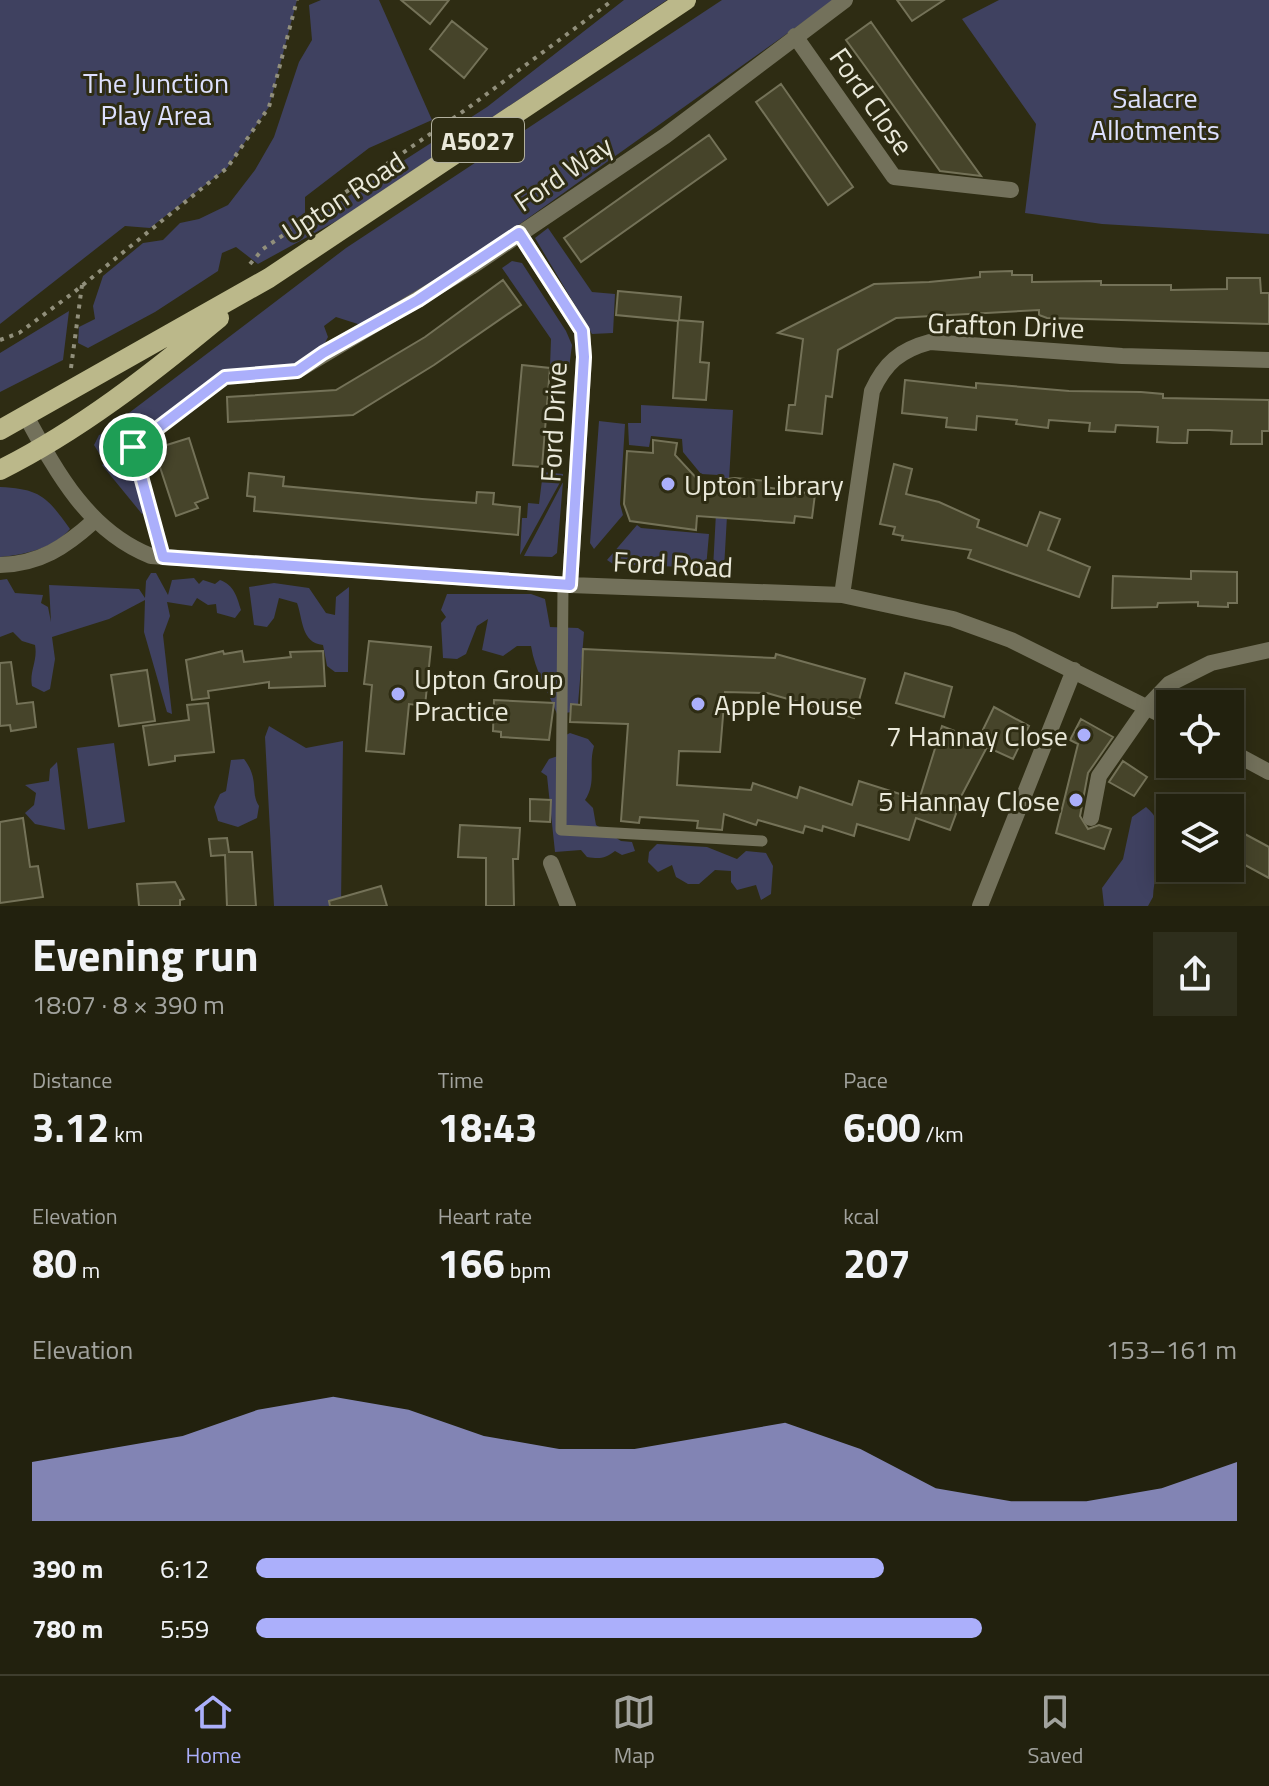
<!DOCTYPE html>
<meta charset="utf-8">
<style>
body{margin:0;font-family:"Titillium Web",sans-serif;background:#2e2e1c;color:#f1f3f6;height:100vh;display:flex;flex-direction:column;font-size:30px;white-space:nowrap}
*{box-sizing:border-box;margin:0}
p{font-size:26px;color:#a2a39e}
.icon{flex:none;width:44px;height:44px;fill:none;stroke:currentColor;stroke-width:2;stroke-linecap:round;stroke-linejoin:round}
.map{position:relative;height:906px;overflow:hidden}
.side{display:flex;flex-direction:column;background:#22210e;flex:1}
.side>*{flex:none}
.fabs{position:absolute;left:1156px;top:690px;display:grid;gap:16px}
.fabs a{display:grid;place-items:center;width:88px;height:88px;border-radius:0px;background:#22210e;box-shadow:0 4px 20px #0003,0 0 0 2px #3f3e2e;font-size:40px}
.pin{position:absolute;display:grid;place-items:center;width:68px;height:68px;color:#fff;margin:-34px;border:4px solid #fff;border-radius:50%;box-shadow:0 2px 8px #0007}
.round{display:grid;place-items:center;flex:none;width:84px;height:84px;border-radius:0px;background:#2e2e1c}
.head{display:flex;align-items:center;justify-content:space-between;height:136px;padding:0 32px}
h1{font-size:44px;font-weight:700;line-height:60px}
.figures{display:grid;grid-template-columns:repeat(3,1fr);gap:12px;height:136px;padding:8px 32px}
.figures div{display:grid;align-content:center}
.figures b{font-size:40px;font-weight:700}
.figures small{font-size:22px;font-weight:400}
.figures p{font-size:22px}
.chart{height:224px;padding:16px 32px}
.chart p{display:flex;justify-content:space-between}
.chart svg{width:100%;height:144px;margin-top:8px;fill:#abaffb;opacity:.7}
ul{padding:0 32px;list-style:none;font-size:26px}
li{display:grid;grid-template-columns:128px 96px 1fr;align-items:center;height:60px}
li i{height:20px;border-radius:10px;background:#abaffb}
.tab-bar{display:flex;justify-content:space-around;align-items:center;height:112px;border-top:2px solid #3f3e2e;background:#22210e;font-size:22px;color:#a2a39e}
.tab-bar a{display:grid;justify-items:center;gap:4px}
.tab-bar .on{color:#abaffb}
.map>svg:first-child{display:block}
.green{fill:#3f4160}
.building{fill:#46442a;stroke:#747258;stroke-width:2}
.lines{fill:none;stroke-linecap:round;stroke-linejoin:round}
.path{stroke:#918f7b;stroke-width:4;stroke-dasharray:4 6;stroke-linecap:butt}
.lane{stroke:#73715b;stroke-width:11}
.street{stroke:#73715b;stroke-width:16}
.primary{stroke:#bbb88a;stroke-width:20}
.route-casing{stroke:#fff;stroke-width:16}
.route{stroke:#abaffb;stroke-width:10}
.poi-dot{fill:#abaffb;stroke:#2e2c13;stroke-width:3}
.labels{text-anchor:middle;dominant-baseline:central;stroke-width:6;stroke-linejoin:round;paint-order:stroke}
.shield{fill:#2e2c13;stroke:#b2b09e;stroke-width:2}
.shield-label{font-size:26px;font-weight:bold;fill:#eae9da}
.park-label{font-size:28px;fill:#dde0fe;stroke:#2e2c13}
.street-label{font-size:28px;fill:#eae9da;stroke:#2e2c13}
.poi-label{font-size:28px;fill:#eae9da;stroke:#2e2c13;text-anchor:start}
</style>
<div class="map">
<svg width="1269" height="906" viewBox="0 0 1269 906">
<rect width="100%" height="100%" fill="#2e2c13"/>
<!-- green -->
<path class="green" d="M0 0H297L269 107 227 168 150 228 125 226 0 324Z
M321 0H379L432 120 369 148 305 197V224L487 107 624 0H667L342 218 258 264 236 247 222 253 218 271 155 312 88 348 78 343 79 327 95 319 93 306 103 276 143 243 163 240 180 223 199 219 228 205 255 170 274 137 299 62 312 40 309 5Z
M722 0H834L443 279 361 325 336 317 324 326 328 337 311 370 229 373 136 443 117 422 346 248Z
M999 0H1269V234L1102 224 1025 213 1036 124 962 19Z
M548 228 592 292 615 294 613 333 592 334 535 238Z
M512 261 522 263 566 331 572 345 569 368 550 367 551 339 502 268Z
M69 311 63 360 0 392V353Z
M641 405 733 410 724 569H713L718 475 701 474 683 452 682 439 651 436 649 447 629 445 628 423H641Z
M599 421 625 424 620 504 623 515 594 549 590 543Z
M113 430 126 444 119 449 117 458 130 453 147 510 142 514 102 465 105 463 94 445 99 435Z
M543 472 563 474V477L520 555 522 518H527L528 503 539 504Z
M563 482 557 553 552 557 524 556Z
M0 487C41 489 47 497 70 529 54 548 24 555 0 557Z
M637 525 641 528 709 534 706 568 613 564 607 560Z
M151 573H156L168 595 172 580 194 578 199 584 203 580 215 584 220 580C234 585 237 597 241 610L235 618 217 613 216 604 208 605 197 598 192 606 167 602 170 616 163 635 172 714 167 712 144 632 145 600 109 619 52 637 55 659 50 689 44 692 32 686C29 671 38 661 35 645L22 641 13 632 0 637V580L7 579 15 593 43 595 41 603 48 607 51 622 49 585 139 589 145 598 146 581Z
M274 583 309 588 326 613 335 615 336 597 349 587 348 672H335L327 666 323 645C301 643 303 619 297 603L279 598 274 618 267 627 254 625 249 587Z
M447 594H531L545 599 550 627 578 628 584 632 578 704 572 712 557 714C548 691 535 671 531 646H517L503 656 482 650 488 619 477 626 466 654 457 659 443 658 441 623 446 617 441 610Z
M269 726 306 748 343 741 341 906H274L265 737Z
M570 733 588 739 594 746C588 766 597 782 585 800L593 808 596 825 621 841 632 842 635 851 622 855 615 851C605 859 599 859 587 857L581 850 555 852 547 776 541 772 549 759 561 755 562 737Z
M114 743 125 822 88 829 77 748Z
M244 759C260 780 250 793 259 806L257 818 238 827 218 821 214 807 220 794 226 791 231 760Z
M57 762 65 830 35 824 25 813 34 805 36 793 25 785 49 781 50 769Z
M1146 807C1173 828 1154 868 1153 897L1148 906H1104L1102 888 1123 859 1132 817Z
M657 844 707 847 737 859 746 851 766 853 773 866 771 894 761 900 756 885 737 890 731 882V871L715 870 699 884H688L676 877 672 865 658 872 648 862 649 852Z"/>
<!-- building -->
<path class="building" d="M401 0H449L430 24Z
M897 0H944L912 21Z
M452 21 487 49 464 78 430 49Z
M871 22 914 83 981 176 940 171 875 80 846 40Z
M781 84 853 187 828 205 756 102Z
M709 135 726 159 581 262 564 238Z
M1012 271V275H1032V282L1101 281V285H1171V290L1227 289V278H1260L1261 293H1269V324L1047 318 1039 315V310L896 318 838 350 832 397 826 396 822 434 786 430 789 405H795L803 339 778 333 874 284 929 282 980 277V272Z
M503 280 521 305 434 365 353 415 228 422 227 397 336 390 425 337Z
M618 291 681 297 679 320 703 322 700 362 709 363 706 400 673 398 678 321 616 315Z
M522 365 550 368 542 467 513 465Z
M905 380 976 388V383L1069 391 1141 392 1163 394V398L1269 400V431H1262V444H1231L1232 431 1209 430H1188L1187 443H1173L1157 442 1158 427 1116 425 1115 432 1089 431 1090 423 1049 420 1048 428 1016 424 1017 420 977 416 976 430 946 427 947 418 902 413Z
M189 438 208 498 195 503 198 508 176 516 154 449Z
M653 440 677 443 675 455 700 482 735 478 766 481 764 487 815 494 812 518 795 516 794 523 697 516 696 530 630 521 624 504 627 451 653 453Z
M894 464 912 469 906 494 939 502 979 520 977 527 1027 546 1040 512 1060 519 1048 550 1090 567 1079 597 968 558 971 550 902 540 903 536 893 534 895 527 880 524Z
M249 473 284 477 283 486 422 499 476 503 477 492 494 493 493 504 520 507 518 535 254 511 255 497 247 496Z
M1191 571 1237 572V603H1228V607L1198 606V602L1158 603 1157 607 1112 608 1113 576 1191 579Z
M369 641 431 647 425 706 409 704 404 754 366 751 372 685 364 684Z
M583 649 775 658 776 654 865 679 854 718 767 693 725 692 720 752 679 751 677 785 751 790 753 783 797 798 800 787 852 805 859 781 919 800 942 726 978 740 994 707 1029 726 1013 759 987 747 954 810 957 811 950 830 916 818 909 840 857 824 854 836 823 826 822 831 805 826 803 833 758 820 756 825 724 814 722 830 697 828 698 821 640 817 639 823 621 821 628 724 570 722 571 704 581 705Z
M223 651 224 654 242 651 244 662 291 657 290 652 323 651 325 686 269 688V682L208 691 209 698 192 700 186 660Z
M11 662 17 704 33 702 36 727 11 731 10 725 0 726V663Z
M147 670 155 721 119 726 111 675Z
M905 673 952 687 944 717 896 703Z
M494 700 554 703 549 740 501 737V732L493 731Z
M208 703 214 752 175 756V761L149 765 143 726 189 720 187 705Z
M1081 719 1113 737 1088 773 1080 816 1088 829 1099 825 1111 829 1104 849 1056 833 1078 744 1070 740Z
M1123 761 1147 777 1134 796 1109 782Z
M530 799 551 800 550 822 530 821Z
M23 818 30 867 38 866 43 897 0 903V822Z
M460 825 520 828 518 859H513L514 906H486V858L458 857Z
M1230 826 1269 847V878L1230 857Z
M227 838 229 852H252L256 906H227L225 855 211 856 209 839Z
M175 882 184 899 180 900V906H139L137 884Z
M381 886 387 906H330L329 901Z"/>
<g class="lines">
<!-- path -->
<path class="path" d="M250 264 263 249 468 108 613 0
M0 340 19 333 73 293 227 168 269 107 297 0
M71 368 82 285
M115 424 133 447
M159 539 133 447 225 377 277 373"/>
<!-- lane -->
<path class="lane" d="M563 585 561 830 762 841"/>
<!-- street -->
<path class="street" d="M795 36 894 177 1011 190
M519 233 582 331 584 357 570 585
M297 371 471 267 665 136 845 0
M26 416C57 473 88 531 151 556L570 585 842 595 953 619 1011 640 1170 719
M0 565C40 564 65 547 94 521
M842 595 872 391C885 363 900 350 930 342L1122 356 1269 360
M1230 751 1269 772
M1091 818 1099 776 1147 707 1169 684 1211 663 1269 650
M551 863 568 906
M980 906 1074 670"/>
<!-- primary -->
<path class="primary" d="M0 430 269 278 686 0
M0 470C80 430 150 375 219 318"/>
</g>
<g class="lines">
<defs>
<path id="route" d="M519 233 582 331 584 357 570 585 163 557 133 447 225 377 297 371 323 353 418 300Z"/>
</defs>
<!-- route casing -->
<use href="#route" class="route-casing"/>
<!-- route -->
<use href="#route" class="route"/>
</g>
<!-- markers -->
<g class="poi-dot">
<circle cx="668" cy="484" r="8"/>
<circle cx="398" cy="694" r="8"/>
<circle cx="698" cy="704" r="8"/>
<circle cx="1084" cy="735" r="8"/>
<circle cx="1076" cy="800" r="8"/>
</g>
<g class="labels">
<!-- shield labels -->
<rect class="shield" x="432" y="118" width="92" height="44" rx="6"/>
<g class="shield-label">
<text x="478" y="140">A5027</text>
</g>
<!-- park labels -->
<g class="park-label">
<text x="156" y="82">The Junction<tspan x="156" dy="32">Play Area</tspan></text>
<text x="1155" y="97">Salacre<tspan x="1155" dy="32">Allotments</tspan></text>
</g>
<!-- street labels -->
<g class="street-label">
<text transform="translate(872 101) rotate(55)">Ford Close</text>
<text transform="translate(563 173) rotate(-34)">Ford Way</text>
<text transform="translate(343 196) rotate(-33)">Upton Road</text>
<text transform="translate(1006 325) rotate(2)">Grafton Drive</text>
<text transform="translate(553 422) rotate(-87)">Ford Drive</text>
<text transform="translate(673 564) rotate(3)">Ford Road</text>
</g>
<!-- poi labels -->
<g class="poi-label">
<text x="684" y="484">Upton Library</text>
<text x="414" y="678">Upton Group<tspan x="414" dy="32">Practice</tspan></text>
<text x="714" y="704">Apple House</text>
<text x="1068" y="735" text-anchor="end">7 Hannay Close</text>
<text x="1060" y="800" text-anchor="end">5 Hannay Close</text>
</g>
</g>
</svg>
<div class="fabs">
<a><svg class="icon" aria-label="locate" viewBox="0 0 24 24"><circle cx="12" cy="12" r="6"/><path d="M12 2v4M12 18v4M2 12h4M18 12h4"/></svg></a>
<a><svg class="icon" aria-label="layers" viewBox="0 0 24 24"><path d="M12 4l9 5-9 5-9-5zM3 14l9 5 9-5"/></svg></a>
</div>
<div class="pin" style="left:133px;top:447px;background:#1e9e55"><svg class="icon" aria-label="arrive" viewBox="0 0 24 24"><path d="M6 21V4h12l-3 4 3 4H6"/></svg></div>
</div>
<section class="side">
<div class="head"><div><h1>Evening run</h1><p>18:07 · 8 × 390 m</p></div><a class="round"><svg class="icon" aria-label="share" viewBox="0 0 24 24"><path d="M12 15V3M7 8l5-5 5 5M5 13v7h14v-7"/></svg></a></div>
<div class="figures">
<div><p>Distance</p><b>3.12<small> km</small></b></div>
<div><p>Time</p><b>18:43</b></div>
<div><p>Pace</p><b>6:00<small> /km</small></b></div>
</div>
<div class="figures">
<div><p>Elevation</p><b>80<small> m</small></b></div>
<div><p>Heart rate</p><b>166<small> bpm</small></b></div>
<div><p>kcal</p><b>207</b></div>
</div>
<div class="chart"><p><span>Elevation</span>153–161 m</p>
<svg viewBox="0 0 160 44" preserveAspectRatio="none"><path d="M0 44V26L10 22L20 18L30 10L40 6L50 10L60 18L70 22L80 22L90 18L100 14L110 22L120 34L130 38L140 38L150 34L160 26V44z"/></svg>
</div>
<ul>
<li><b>390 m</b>6:12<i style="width:64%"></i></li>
<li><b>780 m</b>5:59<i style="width:74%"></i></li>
</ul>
</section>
<nav class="tab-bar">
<a class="on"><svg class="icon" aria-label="home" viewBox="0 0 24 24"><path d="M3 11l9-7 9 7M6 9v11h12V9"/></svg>Home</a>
<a><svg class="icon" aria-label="map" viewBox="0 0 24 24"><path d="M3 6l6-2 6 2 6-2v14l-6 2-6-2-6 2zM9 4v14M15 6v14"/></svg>Map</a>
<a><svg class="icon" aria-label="saved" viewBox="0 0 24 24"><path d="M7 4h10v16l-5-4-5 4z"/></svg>Saved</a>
</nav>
